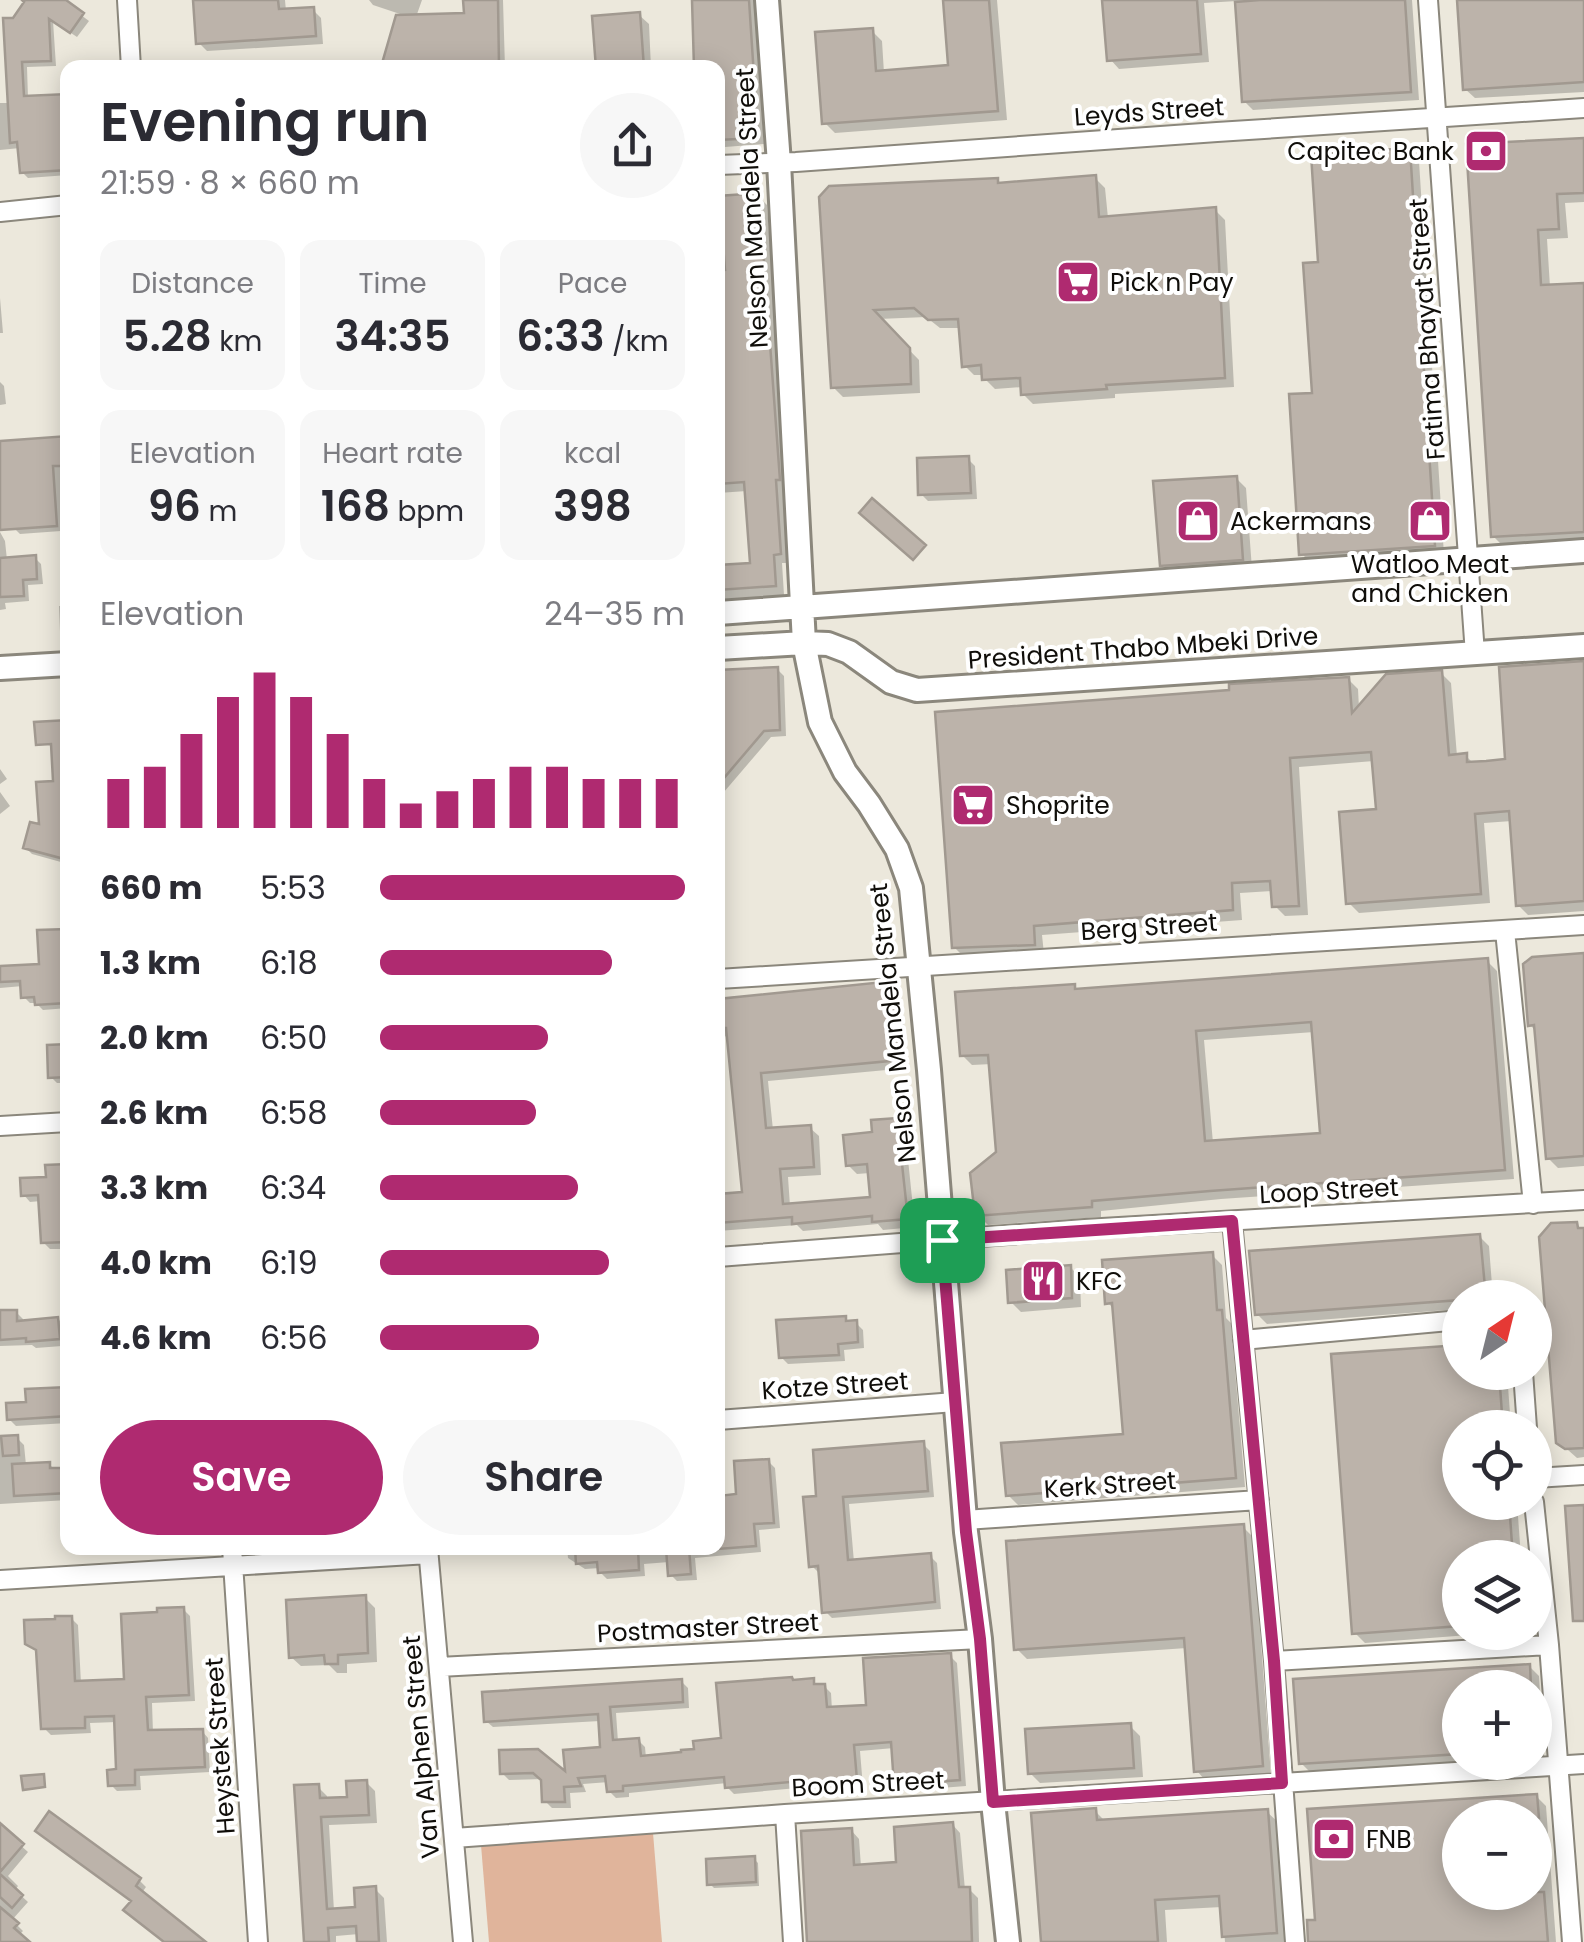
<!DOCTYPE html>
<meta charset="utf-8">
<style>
body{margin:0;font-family:Poppins,sans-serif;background:#f7f7f7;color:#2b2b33;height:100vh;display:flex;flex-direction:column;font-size:38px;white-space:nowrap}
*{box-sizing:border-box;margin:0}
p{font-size:32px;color:#7c7c81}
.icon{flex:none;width:55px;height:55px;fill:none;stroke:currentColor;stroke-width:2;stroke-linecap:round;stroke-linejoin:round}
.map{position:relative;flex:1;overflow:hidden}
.drawer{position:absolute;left:60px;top:60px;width:665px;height:1495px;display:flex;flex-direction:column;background:#fff;border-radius:20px;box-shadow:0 5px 25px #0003}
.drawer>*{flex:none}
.needle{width:65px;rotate:35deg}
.fabs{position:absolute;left:1442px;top:1280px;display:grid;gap:20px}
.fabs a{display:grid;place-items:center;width:110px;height:110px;border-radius:50%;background:#fff;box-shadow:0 5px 25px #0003;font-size:50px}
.pin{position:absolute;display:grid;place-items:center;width:85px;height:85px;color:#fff;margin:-42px;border-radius:20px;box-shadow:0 5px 15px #0006}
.round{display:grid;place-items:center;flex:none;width:105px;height:105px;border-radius:52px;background:#f7f7f7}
.summary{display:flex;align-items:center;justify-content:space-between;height:170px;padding:0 40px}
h1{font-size:55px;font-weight:600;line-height:75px}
.figures{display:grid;grid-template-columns:repeat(3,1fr);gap:15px;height:170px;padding:10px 40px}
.figures div{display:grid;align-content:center;border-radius:20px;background:#f7f7f7;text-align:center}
.figures b{font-size:42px;font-weight:600}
.figures small{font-size:28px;font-weight:400}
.figures p{font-size:28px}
.chart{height:280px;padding:20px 40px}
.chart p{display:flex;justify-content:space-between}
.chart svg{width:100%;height:180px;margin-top:10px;stroke:#af2a70;stroke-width:6}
.cta{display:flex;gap:20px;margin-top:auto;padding:20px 40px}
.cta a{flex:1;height:115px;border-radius:60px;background:#af2a70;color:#fff;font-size:40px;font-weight:600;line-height:115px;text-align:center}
.cta a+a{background:#f7f7f7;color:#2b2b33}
ul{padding:0 40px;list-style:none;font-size:32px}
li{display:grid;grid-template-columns:160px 120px 1fr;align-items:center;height:75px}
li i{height:25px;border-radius:12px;background:#af2a70}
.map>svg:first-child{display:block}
.green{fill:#e0b49b}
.shadow{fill:#0003;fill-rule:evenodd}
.building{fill:#bcb3aa;stroke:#a19990;stroke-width:2.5;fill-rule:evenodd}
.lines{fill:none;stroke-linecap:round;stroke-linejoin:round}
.street-casing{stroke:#8b877c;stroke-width:22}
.secondary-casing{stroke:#8b877c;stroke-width:28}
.street{stroke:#fff;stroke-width:18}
.secondary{stroke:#fff;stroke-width:22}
.route-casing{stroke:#fff;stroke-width:20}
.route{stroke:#af2a70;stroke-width:12}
.labels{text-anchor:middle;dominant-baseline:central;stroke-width:8;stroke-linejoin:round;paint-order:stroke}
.street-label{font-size:25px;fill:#100e0a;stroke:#fff}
.poi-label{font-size:25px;fill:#100e0a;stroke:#fff;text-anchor:start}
</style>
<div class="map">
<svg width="1584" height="1942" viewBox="0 0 1584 1942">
<rect width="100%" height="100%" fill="#ece8dc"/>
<!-- green -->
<path class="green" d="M653 1833 662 1942H489L481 1845Z"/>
<!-- shadow -->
<path class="shadow" d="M28 0H61L89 21 77 37 53 21 56 66 27 67 28 98 68 96V175L28 178 22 172 20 148 0 150V103H11L14 20Z
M196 0H285L286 11 313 10 321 18 323 44 207 51 199 43Z
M369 0H422L416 17 496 15 467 0H503L505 68H399L392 66 386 59 409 17 373 5Z
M694 0H754L764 144 725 147 718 140V68Z
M945 0H997L1007 120 835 133 825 123 872 31 882 41 884 73 950 68Z
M1105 0H1412L1419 100 1253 110 1244 101 1237 1 1204 3 1209 62 1119 69 1110 59Z
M1460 0H1584V92L1475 98 1465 89Z
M639 15 649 24 651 68H598Z
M1584 139V202L1565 203 1568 238 1547 239 1550 287 1584 285V542L1503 546 1493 536 1469 147Z
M1409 151 1419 161 1444 555 1312 564 1302 554 1314 395Z
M1095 178 1105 188 1108 218 1215 210 1225 220 1234 387 1115 394V398L1033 404 1023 394V387L995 389 985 379 984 375H974L964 365 962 328H940L926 317 879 319 919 360 920 393 843 397 833 387 822 197 997 181 1001 185Z
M758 196 767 205 788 488 784 489 789 563H782L784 595 718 600V567L752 565 747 491 718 493V273H727L725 240 718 241V199Z
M0 298 3 333H0Z
M64 366H68V422Z
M0 382 4 386 6 404 0 405Z
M68 439V521H61V531L20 534 14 528 0 476V443Z
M968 459 975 466 977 499 928 501 921 494Z
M1236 478 1246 488 1252 569 1172 574 1162 564Z
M0 532 5 541 7 560 35 558 41 564 43 584 28 585 29 601 5 603 6 609 0 610Z
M59 606H68V640L60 632Z
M1584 664V911L1528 915 1518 905 1512 821 1484 823 1490 903 1359 913 1349 903 1379 811 1374 761 1299 767 1308 915 1285 916 1275 906 1274 891 1240 893 1242 920 1042 935 1044 954 964 957 954 947 1232 693 1348 679 1358 689 1359 708 1441 673 1451 683 1457 756H1466L1474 764 1508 761Z
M777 669 784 676 786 736 771 737 718 799V673Z
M0 769 7 779 0 784Z
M0 792 10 806 0 814Z
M68 835V864L32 854 25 847Z
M68 931V1008L43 1010 36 1003H30L24 997 23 986 0 988V968L41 966Z
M1584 955V1166L1558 1168 1548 1158 1537 1032 1530 1025Z
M1487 961 1497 971 1514 1179 1221 1199 1101 1211V1217L988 1225 978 1215 999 1153 992 1064 972 1065 962 1055 1074 987 1078 991ZM1314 1032 1323 1136 1213 1143 1204 1040Z
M892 984 901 992 908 1068 768 1081 773 1130 810 1128 819 1136 821 1175 788 1177 790 1206 873 1199 870 1173 857 1174 848 1165 875 1135 896 1121 905 1130 915 1227 883 1230 878 1224 803 1231 797 1225 718 1231V1197L745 1194 729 1036 718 1037V1001Z
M68 1047V1083H57L51 1077Z
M68 1167V1249H50L43 1242 41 1201 30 1202 23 1194Z
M1576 1225 1584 1230V1457L1577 1458 1559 1442Z
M1479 1236 1489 1246 1493 1298H1460V1309L1267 1324 1257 1314Z
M1212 1255 1222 1265 1226 1318 1231 1323 1245 1487 1018 1505 1008 1495 1125 1436 1115 1310 1108 1303Z
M1070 1267 1080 1277 1081 1307 1021 1312 1011 1302Z
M16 1312 23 1319V1323L68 1320V1423L16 1426 9 1419 29 1404 64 1390 62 1346 36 1348 32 1345 0 1346V1313Z
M845 1318 850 1323H856L863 1330 864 1348 844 1350 845 1361 788 1364 781 1357Z
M1460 1347V1372H1507L1511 1428H1460V1502H1517L1521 1558H1460V1632H1508L1365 1643 1355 1633Z
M17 1438 24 1445 26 1465 49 1464 56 1471 68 1470V1500L0 1504V1439Z
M923 1444 930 1451 934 1497 849 1504 854 1562 930 1556 937 1563 941 1609 832 1618 825 1611 822 1572H818L811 1565 819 1499Z
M768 1461 775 1468 780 1528 759 1530 761 1552 695 1558 697 1580 677 1581 670 1574 669 1562 644 1564 645 1576 607 1579 600 1572V1568L585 1569 568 1558 567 1548H718V1498L739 1496Z
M1243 1527 1253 1537 1271 1775 1206 1781 1197 1771 1187 1648 1027 1659 1017 1649Z
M365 1598 375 1608 377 1662 347 1664V1673H337L329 1665 301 1666 291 1657Z
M183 1609 190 1616 195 1701 152 1703 153 1733 202 1731 208 1738 210 1772 140 1776 141 1790 117 1791 111 1785 119 1772 117 1722 90 1723 91 1733 51 1735 44 1728 38 1652 27 1643 71 1618 78 1625 81 1684 127 1682Z
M950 1656 957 1663 966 1786 903 1791 897 1784 894 1748 860 1751 863 1787H808L734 1794 727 1787V1783L629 1793V1797L616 1798 609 1791V1782L583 1784 586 1792 570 1793 571 1808H552L545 1801 544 1779 509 1780 502 1773 501 1753 568 1777 602 1750 600 1721 493 1727 486 1721 681 1681 688 1688 689 1708 616 1713 618 1742 638 1740 645 1747 646 1758 684 1755 724 1741 794 1682 813 1681 818 1687 824 1686 831 1693 832 1710 869 1707Z
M1529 1666 1539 1676 1544 1758H1535V1688H1460V1762H1471L1311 1773 1301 1763 1295 1681Z
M1130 1726 1140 1736 1143 1777 1040 1783 1030 1773Z
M366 1782 375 1791 377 1823 329 1825 334 1911 358 1910 375 1889 384 1898 387 1942H360L359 1934 336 1936V1942H307L318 1787 327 1796V1801L350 1799Z
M1536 1796 1546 1806 1556 1942H1311L1318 1922 1310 1812ZM1460 1818H1535V1892H1460Z
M1095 1811 1106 1822 1267 1812 1279 1823 1288 1942H1225L1222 1907 1165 1910 1167 1942H1044Z
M952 1824 960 1833 965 1890 969 1889 978 1898 979 1942H810L851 1830 859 1839 861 1867 899 1864Z
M0 1827 28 1852 8 1876 18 1886 15 1890 28 1902 12 1920 23 1931 19 1935 26 1942H0Z
M38 1830 139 1880 146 1887 141 1894 202 1942H165L133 1902Z
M754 1859 758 1863 759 1886 714 1888 710 1884Z"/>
<!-- building -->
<path class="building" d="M22 0H66L84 13 70 33 49 19 51 61 22 62 24 96 68 94V170L20 173 17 142 10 143 3 18H13L24 2Z
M193 0H278L279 9 314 7 316 36 196 44Z
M463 0H498L499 66 409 68 383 60 396 15 464 13Z
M692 0H749L758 138 718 140V68H694Z
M943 0H989L998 111 822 124 815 32 873 28 876 71 948 65Z
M1102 0H1197L1201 54 1107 61Z
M1260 0H1405L1411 92 1242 102 1235 2Z
M1457 0H1584V82L1463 90Z
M640 12 644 68H596L592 16Z
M1584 138V193L1557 194 1559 229 1538 230 1541 285 1584 283V532L1491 537 1466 144Z
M1410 148 1435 546 1299 555 1289 394 1312 393 1303 263 1318 262 1311 154Z
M1096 175 1099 217 1216 207 1225 378 1106 385 1107 389 1021 395 1020 378 982 380 981 365 962 367 958 319 928 320 914 308 874 310 910 348 911 384 831 388 819 197 829 186 998 178V183Z
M759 193 780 480H776L781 554 774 555 776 586 718 590V565L750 563 744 482 718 484V271L725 270 722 231 718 232V196Z
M68 436V466H53L57 526 0 530V441Z
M969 456 971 493 918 495 917 458Z
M1237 476 1243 560 1160 566 1153 481Z
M872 498 926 545 913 560 859 513Z
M36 555 37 579 23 580 24 596 0 597V558Z
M1584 661V901L1516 906 1509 811 1475 814 1481 894 1346 904 1339 812 1376 809 1371 752 1290 758 1299 906 1272 907 1270 881 1232 883 1233 910 1034 926 1035 945 952 948 935 712 1229 690V684L1349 677 1352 713 1386 674 1442 670 1449 755 1467 753V762L1486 761 1505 759 1499 667Z
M778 667 780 730 764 731 718 785V670Z
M68 720V860L23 848 30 822 39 824 36 782 53 781 51 744 36 745 34 722Z
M68 929V956L64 957 67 1003 35 1005 34 997 21 998 20 981 0 982V966L39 964 37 930Z
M1584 953V1156L1546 1159 1534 1025 1528 1026 1523 964 1532 957Z
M1488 958 1505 1170 1210 1191 1092 1201V1207L975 1216 970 1173 996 1152 988 1055 960 1056 955 992 1075 984V989ZM1311 1022 1320 1133 1205 1141 1196 1031Z
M893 981 900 1060 761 1073 766 1128 811 1125 814 1167 780 1169 783 1204 870 1197 867 1164 846 1166 843 1135 872 1132 871 1120 897 1118 908 1219 872 1222V1216L792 1224V1217L718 1223V1194L742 1192 726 1028H718V999Z
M68 1044V1077L48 1078 47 1045Z
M68 1164V1242L41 1243 38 1195 21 1196 20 1178 46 1177 45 1165Z
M1577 1222 1578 1228H1584V1448L1565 1449 1556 1443 1539 1237 1551 1223Z
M1480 1234 1486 1298H1460V1300L1255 1315 1249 1251Z
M1213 1252 1217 1310H1222L1236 1478 1006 1496 1001 1443 1123 1434 1112 1303 1105 1304 1102 1260Z
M1071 1265 1072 1298 1008 1303 1006 1270Z
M0 1310H17V1321L58 1317 60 1339 26 1342V1338L0 1340Z
M846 1316V1321L857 1320 858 1342 838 1344 839 1355 779 1358 776 1320Z
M1460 1345V1372H1499L1503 1428H1460V1502H1509L1513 1558H1460V1626L1352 1634 1331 1354Z
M68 1387V1416L7 1420 6 1403 26 1402 25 1389Z
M18 1435 19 1455 3 1456 1 1436Z
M924 1441 928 1491 843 1497 848 1560 931 1553 935 1602 822 1613 818 1566 809 1567 803 1497 816 1496 813 1450Z
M769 1459 774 1523 754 1524 756 1546 718 1549V1496L736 1494 734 1461Z
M50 1462V1468H68V1493L14 1496 12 1464Z
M1584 1505V1621H1573L1565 1506Z
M1244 1524 1263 1766 1194 1772 1184 1638 1014 1650 1006 1541Z
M575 1548H638L639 1570 598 1573 597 1562 576 1564Z
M666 1548H689L691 1574 668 1576Z
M366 1595 368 1653 338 1655V1664H325L324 1655 289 1658 286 1600Z
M184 1607 189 1695 146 1697 148 1730 203 1729 205 1767 135 1770V1785L108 1786 107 1770 116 1769 114 1716 85 1717V1728L41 1729 36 1650 25 1644 24 1620 55 1619V1616H72L75 1681 124 1679 121 1614 157 1612V1608Z
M951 1653 960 1780 894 1785 891 1742 854 1745 857 1780 842 1782V1779L801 1783V1781L725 1788 724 1777 623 1786V1791L607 1792 605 1776 578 1778 581 1786 564 1787 565 1802H542L541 1780 533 1773 500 1774 499 1750 538 1749 565 1771 563 1750 600 1747 598 1714 484 1722 482 1692 682 1679 683 1702 610 1707 613 1740 639 1738 641 1756 681 1752V1750L694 1749 693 1741 721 1738 716 1683 792 1677 793 1680 814 1678V1684H825L827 1707 866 1705 863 1658Z
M1530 1664 1531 1688H1460V1754L1299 1764 1293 1679Z
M1131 1723 1134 1768 1028 1774 1025 1729Z
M44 1774 45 1787 23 1790 21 1776Z
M367 1780 369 1815 321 1817 327 1909 355 1907 354 1888 376 1886 379 1942H357L356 1926 328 1928 329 1942H304L294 1785 319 1784 320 1798 347 1797 346 1781Z
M1537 1794 1539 1818H1460V1892H1544L1548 1942H1308L1307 1920H1315L1307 1809Z
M1096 1808 1097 1820 1268 1809 1277 1933 1222 1937 1219 1896 1155 1900 1158 1942H1041L1031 1813Z
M49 1811 141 1878 136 1886 206 1942H164L123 1910 131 1901 35 1831Z
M953 1822 959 1887H970L972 1942H807L801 1831 852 1828 854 1865 896 1862 894 1827Z
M0 1823 24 1844 0 1872Z
M755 1856 756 1882 707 1885 706 1859Z
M0 1874 23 1895 12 1908 0 1897Z
M0 1907 19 1923 14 1928 30 1942H0Z"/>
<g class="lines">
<defs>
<path id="street" d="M127 0 131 68
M1428 0 1475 654
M718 165 796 162 1217 132 1584 108
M0 212 68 205
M1505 931 1533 1204
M718 979 1584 925
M0 1126 68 1122
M1232 1221 1274 1661 1295 1942
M718 1257 1085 1229 1584 1200
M1243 1340 1460 1320
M1523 1372 1527 1428
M718 1420 955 1402
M1535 1478 1584 1475
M1534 1502 1549 1645 1572 1942
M965 1520 1259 1500
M232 1548 258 1942
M428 1548 463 1942
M0 1580 429 1554
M1274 1661 1549 1645
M439 1667 980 1639
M785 1814 793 1942
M454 1838 785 1814 1584 1764"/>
<path id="secondary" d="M767 0 779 163 804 643 820 722 845 772 869 804 897 849 911 888 929 1070 966 1532 980 1639 993 1802 1008 1942
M718 613C1006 591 1295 571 1584 551
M718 648 804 643 828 644 849 652 891 682 917 690 1584 646
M0 668 68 664"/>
</defs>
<!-- street casing -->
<use href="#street" class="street-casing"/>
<!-- secondary casing -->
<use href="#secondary" class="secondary-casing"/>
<!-- street -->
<use href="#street" class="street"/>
<!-- secondary -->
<use href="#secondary" class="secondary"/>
</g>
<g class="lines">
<defs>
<path id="route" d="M1232 1221 1274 1661 1282 1783 993 1802 980 1639 966 1532 942 1240Z"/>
</defs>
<!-- route casing -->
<use href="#route" class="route-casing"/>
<!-- route -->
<use href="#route" class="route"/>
</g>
<!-- icons -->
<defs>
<symbol id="bank-square" viewBox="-11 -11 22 22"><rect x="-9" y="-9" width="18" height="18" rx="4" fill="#af2a70" stroke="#fff"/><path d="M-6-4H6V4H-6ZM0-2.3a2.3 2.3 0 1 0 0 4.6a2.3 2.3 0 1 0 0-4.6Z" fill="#fff"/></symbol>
<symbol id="supermarket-square" viewBox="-11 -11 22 22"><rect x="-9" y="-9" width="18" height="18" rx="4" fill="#af2a70" stroke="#fff"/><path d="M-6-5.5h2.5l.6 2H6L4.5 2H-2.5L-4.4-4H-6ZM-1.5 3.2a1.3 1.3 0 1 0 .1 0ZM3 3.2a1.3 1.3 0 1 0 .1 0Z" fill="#fff"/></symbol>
<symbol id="shop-square" viewBox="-11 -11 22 22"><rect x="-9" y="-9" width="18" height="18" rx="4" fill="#af2a70" stroke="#fff"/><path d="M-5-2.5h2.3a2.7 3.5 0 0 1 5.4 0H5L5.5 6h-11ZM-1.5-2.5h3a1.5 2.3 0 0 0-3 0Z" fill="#fff"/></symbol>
<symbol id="restaurant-square" viewBox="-11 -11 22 22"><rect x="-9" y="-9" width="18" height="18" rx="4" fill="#af2a70" stroke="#fff"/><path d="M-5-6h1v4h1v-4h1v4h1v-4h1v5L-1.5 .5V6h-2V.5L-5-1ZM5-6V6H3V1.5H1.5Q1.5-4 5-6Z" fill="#fff"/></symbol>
</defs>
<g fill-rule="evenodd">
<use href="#bank-square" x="1461" y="126" width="50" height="50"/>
<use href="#supermarket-square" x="1053" y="257" width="50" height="50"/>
<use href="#shop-square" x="1173" y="496" width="50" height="50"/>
<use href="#shop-square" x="1405" y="496" width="50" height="50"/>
<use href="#supermarket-square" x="948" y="780" width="50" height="50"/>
<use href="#restaurant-square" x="1018" y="1256" width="50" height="50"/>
<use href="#bank-square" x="1309" y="1814" width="50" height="50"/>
</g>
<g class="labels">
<!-- street labels -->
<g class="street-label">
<text transform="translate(1149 112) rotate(-4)">Leyds Street</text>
<text transform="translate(752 208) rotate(-93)">Nelson Mandela Street</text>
<text transform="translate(1427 329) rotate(-94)">Fatima Bhayat Street</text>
<text transform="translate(1143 648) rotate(-4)">President Thabo Mbeki Drive</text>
<text transform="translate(1149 927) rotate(-4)">Berg Street</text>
<text transform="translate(893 1023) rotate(-96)">Nelson Mandela Street</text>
<text transform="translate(1329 1191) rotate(-3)">Loop Street</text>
<text transform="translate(835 1386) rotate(-4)">Kotze Street</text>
<text transform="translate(1110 1485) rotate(-4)">Kerk Street</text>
<text transform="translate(708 1628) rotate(-3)">Postmaster Street</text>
<text transform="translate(220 1746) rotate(-94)">Heystek Street</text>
<text transform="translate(421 1747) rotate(-95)">Van Alphen Street</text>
<text transform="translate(868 1784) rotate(-3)">Boom Street</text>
</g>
<!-- poi labels -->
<g class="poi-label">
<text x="1454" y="151" text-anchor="end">Capitec Bank</text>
<text x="1110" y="282">Pick n Pay</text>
<text x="1230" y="521">Ackermans</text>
<text x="1430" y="564" text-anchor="middle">Watloo Meat<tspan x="1430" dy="29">and Chicken</tspan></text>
<text x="1006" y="805">Shoprite</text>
<text x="1076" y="1281">KFC</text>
<text x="1366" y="1839">FNB</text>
</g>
</g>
</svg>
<div class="fabs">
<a><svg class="needle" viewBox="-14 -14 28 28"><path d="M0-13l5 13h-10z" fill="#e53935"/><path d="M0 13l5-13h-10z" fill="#7c7c81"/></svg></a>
<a><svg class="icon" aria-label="locate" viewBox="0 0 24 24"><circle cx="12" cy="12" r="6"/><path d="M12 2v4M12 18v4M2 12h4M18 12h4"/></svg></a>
<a><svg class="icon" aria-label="layers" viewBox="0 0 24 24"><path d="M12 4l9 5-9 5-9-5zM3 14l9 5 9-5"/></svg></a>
<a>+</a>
<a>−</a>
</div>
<div class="pin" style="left:942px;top:1240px;background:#1e9e55"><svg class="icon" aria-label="arrive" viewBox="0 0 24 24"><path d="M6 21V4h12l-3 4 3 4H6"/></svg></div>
<section class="drawer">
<div class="summary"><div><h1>Evening run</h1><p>21:59 · 8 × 660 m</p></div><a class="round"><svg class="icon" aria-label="share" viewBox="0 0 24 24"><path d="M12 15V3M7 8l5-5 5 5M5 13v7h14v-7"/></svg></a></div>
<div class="figures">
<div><p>Distance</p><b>5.28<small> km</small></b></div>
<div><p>Time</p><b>34:35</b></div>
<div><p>Pace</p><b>6:33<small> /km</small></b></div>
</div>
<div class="figures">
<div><p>Elevation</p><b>96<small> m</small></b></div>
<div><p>Heart rate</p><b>168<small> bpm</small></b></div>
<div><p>kcal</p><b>398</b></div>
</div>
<div class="chart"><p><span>Elevation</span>24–35 m</p>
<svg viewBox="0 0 160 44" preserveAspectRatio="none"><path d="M5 44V32M15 44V29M25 44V21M35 44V12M45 44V6M55 44V12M65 44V21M75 44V32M85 44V38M95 44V35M105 44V32M115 44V29M125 44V29M135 44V32M145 44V32M155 44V32"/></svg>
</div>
<ul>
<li><b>660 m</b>5:53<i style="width:100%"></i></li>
<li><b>1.3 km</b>6:18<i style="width:76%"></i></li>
<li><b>2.0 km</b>6:50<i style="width:55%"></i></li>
<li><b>2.6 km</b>6:58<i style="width:51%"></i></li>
<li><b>3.3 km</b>6:34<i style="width:65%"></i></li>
<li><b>4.0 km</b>6:19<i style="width:75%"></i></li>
<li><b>4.6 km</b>6:56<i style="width:52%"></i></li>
</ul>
<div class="cta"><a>Save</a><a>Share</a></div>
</section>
</div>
